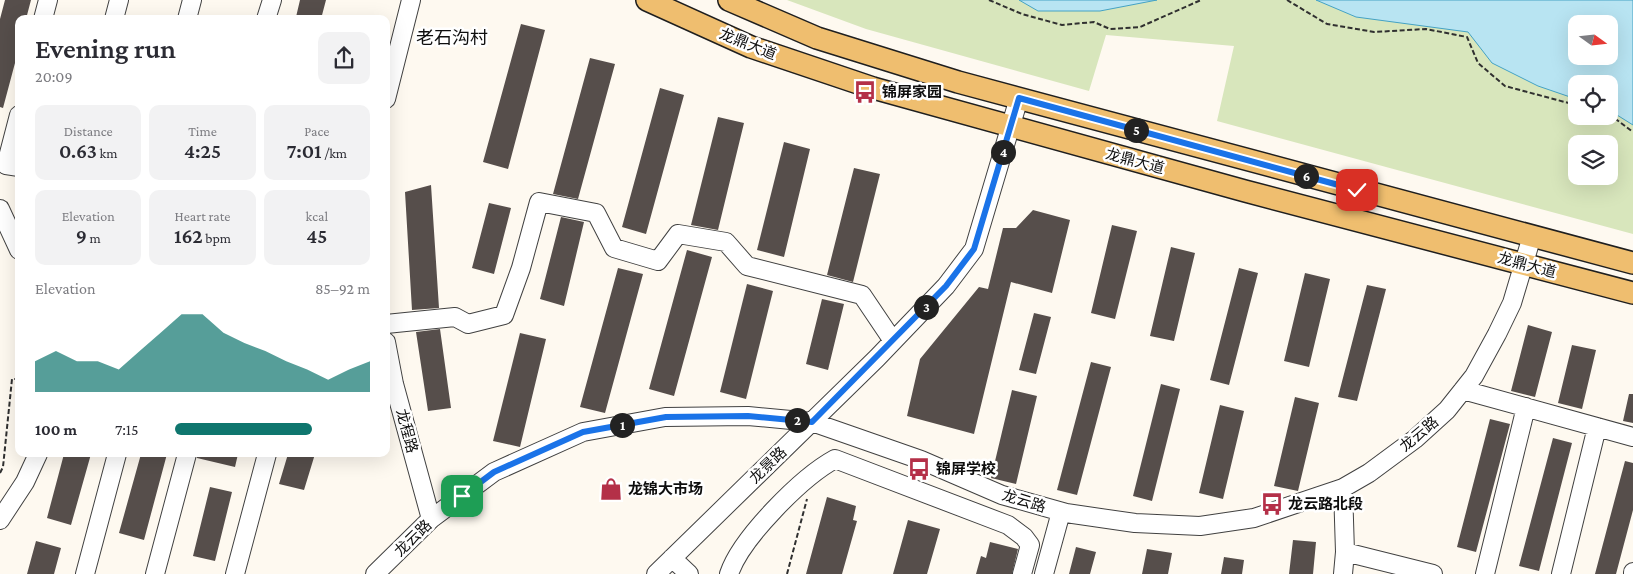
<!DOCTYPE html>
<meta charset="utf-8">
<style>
body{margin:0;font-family:"Crimson Pro","Noto Sans SC",serif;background:#f2f2f3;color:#2b2b33;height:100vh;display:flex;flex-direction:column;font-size:19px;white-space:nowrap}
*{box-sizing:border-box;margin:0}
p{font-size:16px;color:#7c7c81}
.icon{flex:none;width:28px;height:28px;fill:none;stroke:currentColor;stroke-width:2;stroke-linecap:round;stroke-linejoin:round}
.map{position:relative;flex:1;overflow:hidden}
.panel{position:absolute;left:15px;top:15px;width:375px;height:442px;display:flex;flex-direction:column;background:#fff;border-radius:10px;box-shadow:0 5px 20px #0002}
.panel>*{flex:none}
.needle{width:32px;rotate:105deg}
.controls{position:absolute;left:1568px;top:15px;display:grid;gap:10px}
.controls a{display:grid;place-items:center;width:50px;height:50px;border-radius:10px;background:#fff;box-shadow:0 5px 20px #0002;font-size:25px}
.pin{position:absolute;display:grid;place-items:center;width:42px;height:42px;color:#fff;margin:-21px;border-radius:10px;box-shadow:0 2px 8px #0006}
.km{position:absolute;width:25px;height:25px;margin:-12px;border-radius:50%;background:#222;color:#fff;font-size:14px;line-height:25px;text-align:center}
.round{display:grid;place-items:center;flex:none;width:52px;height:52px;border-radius:10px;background:#f2f2f3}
.headline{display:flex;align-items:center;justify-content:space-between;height:85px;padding:0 20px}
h1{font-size:28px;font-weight:600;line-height:38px}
.metrics{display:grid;grid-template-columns:repeat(3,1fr);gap:8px;height:85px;padding:5px 20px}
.metrics div{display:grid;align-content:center;border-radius:10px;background:#f2f2f3;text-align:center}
.metrics b{font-size:21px;font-weight:600}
.metrics small{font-size:14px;font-weight:400}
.metrics p{font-size:14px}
.chart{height:140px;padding:10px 20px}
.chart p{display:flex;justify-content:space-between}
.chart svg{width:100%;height:90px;margin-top:5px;fill:#0f766e;opacity:.7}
ul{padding:0 20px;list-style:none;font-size:16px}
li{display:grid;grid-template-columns:80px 60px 1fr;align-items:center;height:38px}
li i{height:12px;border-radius:6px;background:#0f766e}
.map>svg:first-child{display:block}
.green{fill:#d8e6bc;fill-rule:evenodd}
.water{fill:#b8e4f2;stroke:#44a2c4;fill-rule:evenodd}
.building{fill:#564e4b}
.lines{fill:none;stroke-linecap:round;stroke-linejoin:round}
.minor-casing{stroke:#414141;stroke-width:20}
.major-casing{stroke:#1f1f1f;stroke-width:24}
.path{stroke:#303030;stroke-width:2;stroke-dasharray:5 2.5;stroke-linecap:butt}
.minor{stroke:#fff;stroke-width:18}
.major{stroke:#efbe6f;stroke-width:21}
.route-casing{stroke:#fff;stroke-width:10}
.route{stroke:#1a73e8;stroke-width:6}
.labels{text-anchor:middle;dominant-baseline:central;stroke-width:5;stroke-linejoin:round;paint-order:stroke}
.street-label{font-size:15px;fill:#0e0e0e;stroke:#fff}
.poi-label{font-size:15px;font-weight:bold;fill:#0e0e0e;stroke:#fff;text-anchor:start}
.quarter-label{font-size:18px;fill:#0e0e0e;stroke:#fff}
</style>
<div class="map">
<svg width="1633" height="574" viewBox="0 0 1633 574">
<rect width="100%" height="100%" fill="#fef9f0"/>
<!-- green -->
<path class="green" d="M787 0H1633V234L1217 121 1234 46 1106 35 1089 91 866 29ZM1576 24H1609V56H1576ZM1576 84H1609V116H1576ZM1576 144H1609V176H1576Z"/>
<!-- water -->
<path class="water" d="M1019 0H1157L1100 11H1038Z
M1316 0H1633V125L1609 110V84H1576V99L1538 86 1492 63 1468 32 1356 17ZM1576 24H1609V56H1576Z"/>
<!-- building -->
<path class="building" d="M5 0H31L26 19H19V48L3 108 0 107V19Z
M300 0H326L321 19 296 17Z
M521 24 545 30 508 169 483 162Z
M590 58 615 64 578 199 553 194Z
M660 88 684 95 646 234 622 227Z
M718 117 744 123 718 230 691 225Z
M784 142 810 149 784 257 757 250Z
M854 168 880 174 853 282 827 275Z
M431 185 439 308 412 310 405 192Z
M489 203 511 208 494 274 472 268Z
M1033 210 1070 220 1052 293 1011 282 974 434 907 416 920 359 979 287 988 289 1003 228H1016Z
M561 217 584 222 564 306 540 299Z
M1112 225 1137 231 1115 319 1091 313Z
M1171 247 1195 253 1174 341 1150 336Z
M687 250 712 257 674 396 649 389Z
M618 268 643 274 605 413 580 407Z
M1239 268 1258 273 1229 385 1210 380Z
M1305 273 1330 279 1309 367 1284 361Z
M747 284 773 291 746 399 720 392Z
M1367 285 1386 289 1357 401 1338 397Z
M822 299 844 304 828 370 806 364Z
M1034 313 1051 317 1036 374 1019 370Z
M1528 325 1552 332 1535 397 1511 391Z
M440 329 451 408 428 411 416 332Z
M520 333 546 339 520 447 493 441Z
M1572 345 1596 350 1582 409 1558 403Z
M1091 362 1111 367 1077 495 1057 490Z
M1161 384 1180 389 1152 501 1133 496Z
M1012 390 1037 396 1016 484 991 478Z
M1629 394H1633V423L1623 421Z
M1295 397 1319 403 1298 491 1274 486Z
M1220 405 1244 411 1223 499 1199 493Z
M1490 419 1510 424 1476 552 1457 547Z
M1553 438 1572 443 1539 571 1519 566Z
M64 454H91L71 525 47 518Z
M141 454H167L144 540 119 533Z
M197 454H238L235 467 197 458Z
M288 454H315L304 490 279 484Z
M1625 461 1633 463V510L1616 574H1595Z
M210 487 232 492 215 561 193 556Z
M827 497 856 506 853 520 857 521 842 574H806Z
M908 520 940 529 927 574H893Z
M1293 540 1316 542 1313 574H1289Z
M36 541 61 548 54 574H27Z
M990 542 1018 549 1012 574H976L981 556 986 558Z
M1076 547 1096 552 1090 574H1069Z
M1147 549 1172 553 1168 574H1142Z
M1224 557 1244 560 1242 574H1221Z"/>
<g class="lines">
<defs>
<path id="minor" d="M43 19 48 0
M114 19 119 0
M187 19 192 0
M266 19 272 0
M386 99 411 0
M19 115 6 165 19 167
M0 209 19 250
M386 324 455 317 468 324 504 315 521 268 539 202 596 213 614 248 658 261 678 234 726 242 747 266 862 295 893 341
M386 342 394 384 431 519
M1463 390 1633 437
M1343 488 1345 552 1343 574
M0 520 25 482 38 454
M1345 552 1433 574
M672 558 689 574
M85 574 117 454
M155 574 187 454
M235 574 267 454
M375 574 431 519 494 472 583 432 665 417 748 416 812 422 921 460 1002 495 1066 513 1135 523 1200 526 1254 518 1343 488 1369 473 1415 439 1447 410 1474 376 1497 334 1512 303 1532 236
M656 574 877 358 946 286 974 249 1019 98
M729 574C741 538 802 477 835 459L1008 525 1024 537 1030 545 1022 574
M1044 574 1061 512
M1485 574 1526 407
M1561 574 1597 427
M1633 574V572"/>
<path id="major" d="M647 0 751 47 873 88 1245 191 1633 293
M729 0 817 38 958 82 1633 263"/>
</defs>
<!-- minor casing -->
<use href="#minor" class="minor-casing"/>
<!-- major casing -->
<use href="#major" class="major-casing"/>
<!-- path -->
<path class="path" d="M989 0 1022 14 1062 25 1094 22 1110 29 1140 27 1201 0
M1287 0 1327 24 1374 32 1426 29 1467 37 1478 63 1505 86 1576 105
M1609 114 1633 132
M0 473 3 467 12 379H19
M787 574 807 499"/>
<!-- minor -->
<use href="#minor" class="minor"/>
<!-- major -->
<use href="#major" class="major"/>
</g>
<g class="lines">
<defs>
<path id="route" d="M462 496 494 472 583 432 666 417 748 416 812 422 946 286 974 249 1019 98 1357 190"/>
</defs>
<!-- route casing -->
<use href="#route" class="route-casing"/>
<!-- route -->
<use href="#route" class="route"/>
</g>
<!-- icons -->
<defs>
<symbol id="bus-bare" viewBox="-9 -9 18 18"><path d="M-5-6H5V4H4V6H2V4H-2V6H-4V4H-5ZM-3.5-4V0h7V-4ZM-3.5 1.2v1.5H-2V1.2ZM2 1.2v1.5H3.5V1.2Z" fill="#b43048" stroke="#fff" stroke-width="2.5" paint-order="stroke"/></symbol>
<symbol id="shop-bare" viewBox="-9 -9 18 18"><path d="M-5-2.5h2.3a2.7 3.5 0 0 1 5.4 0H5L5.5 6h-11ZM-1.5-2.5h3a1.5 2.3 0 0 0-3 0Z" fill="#b43048" stroke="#fff" stroke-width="2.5" paint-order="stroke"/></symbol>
</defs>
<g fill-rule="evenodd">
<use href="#bus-bare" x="849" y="76" width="32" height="32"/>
<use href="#bus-bare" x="903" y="453" width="32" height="32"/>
<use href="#shop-bare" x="595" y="473" width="32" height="32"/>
<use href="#bus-bare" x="1256" y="488" width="32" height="32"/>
</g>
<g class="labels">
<!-- street labels -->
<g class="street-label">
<text transform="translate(748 44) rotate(22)">龙鼎大道</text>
<text transform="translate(1135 161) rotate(15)">龙鼎大道</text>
<text transform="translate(1527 265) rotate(15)">龙鼎大道</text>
<text transform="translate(407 431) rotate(75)">龙程路</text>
<text transform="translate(1419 434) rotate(-40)">龙云路</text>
<text transform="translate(768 465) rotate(-44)">龙景路</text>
<text transform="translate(1024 501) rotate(17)">龙云路</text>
<text transform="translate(413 538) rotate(-44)">龙云路</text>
</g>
<!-- poi labels -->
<g class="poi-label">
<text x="882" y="92">锦屏家园</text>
<text x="936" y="469">锦屏学校</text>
<text x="628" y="489">龙锦大市场</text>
<text x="1288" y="504">龙云路北段</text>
</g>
<!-- quarter labels -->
<g class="quarter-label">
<text x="452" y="38">老石沟村</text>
</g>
</g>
</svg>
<div class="controls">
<a><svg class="needle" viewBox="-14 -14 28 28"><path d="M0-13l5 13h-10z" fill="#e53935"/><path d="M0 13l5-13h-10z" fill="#7c7c81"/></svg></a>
<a><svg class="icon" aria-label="locate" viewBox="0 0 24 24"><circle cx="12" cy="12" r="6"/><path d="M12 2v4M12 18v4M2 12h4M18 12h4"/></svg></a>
<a><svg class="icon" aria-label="layers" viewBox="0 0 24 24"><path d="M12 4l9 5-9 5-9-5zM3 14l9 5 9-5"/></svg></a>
</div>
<div class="pin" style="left:462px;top:496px;background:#1e9e55"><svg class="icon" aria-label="arrive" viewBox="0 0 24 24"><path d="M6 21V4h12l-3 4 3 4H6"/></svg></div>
<div class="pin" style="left:1357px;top:190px;background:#d93025"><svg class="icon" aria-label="check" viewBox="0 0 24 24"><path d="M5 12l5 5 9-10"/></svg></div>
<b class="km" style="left:622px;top:425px">1</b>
<b class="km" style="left:797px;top:420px">2</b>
<b class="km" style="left:926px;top:307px">3</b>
<b class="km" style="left:1003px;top:152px">4</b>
<b class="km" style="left:1136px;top:130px">5</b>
<b class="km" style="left:1306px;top:176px">6</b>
<section class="panel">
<div class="headline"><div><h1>Evening run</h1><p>20:09</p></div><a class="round"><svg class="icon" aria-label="share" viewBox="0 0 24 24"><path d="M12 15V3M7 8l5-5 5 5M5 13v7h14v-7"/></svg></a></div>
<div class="metrics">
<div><p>Distance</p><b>0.63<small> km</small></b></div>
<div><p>Time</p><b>4:25</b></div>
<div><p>Pace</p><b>7:01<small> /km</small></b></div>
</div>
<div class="metrics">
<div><p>Elevation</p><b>9<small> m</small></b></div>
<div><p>Heart rate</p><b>162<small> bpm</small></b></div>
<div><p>kcal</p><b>45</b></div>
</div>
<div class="chart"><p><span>Elevation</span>85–92 m</p>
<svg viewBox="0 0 160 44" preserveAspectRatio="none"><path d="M0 44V29L10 24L20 29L30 29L40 33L50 24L60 15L70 6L80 6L90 15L100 20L110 24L120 29L130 33L140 38L150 33L160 29V44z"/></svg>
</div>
<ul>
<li><b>100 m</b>7:15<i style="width:70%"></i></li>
</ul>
</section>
</div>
